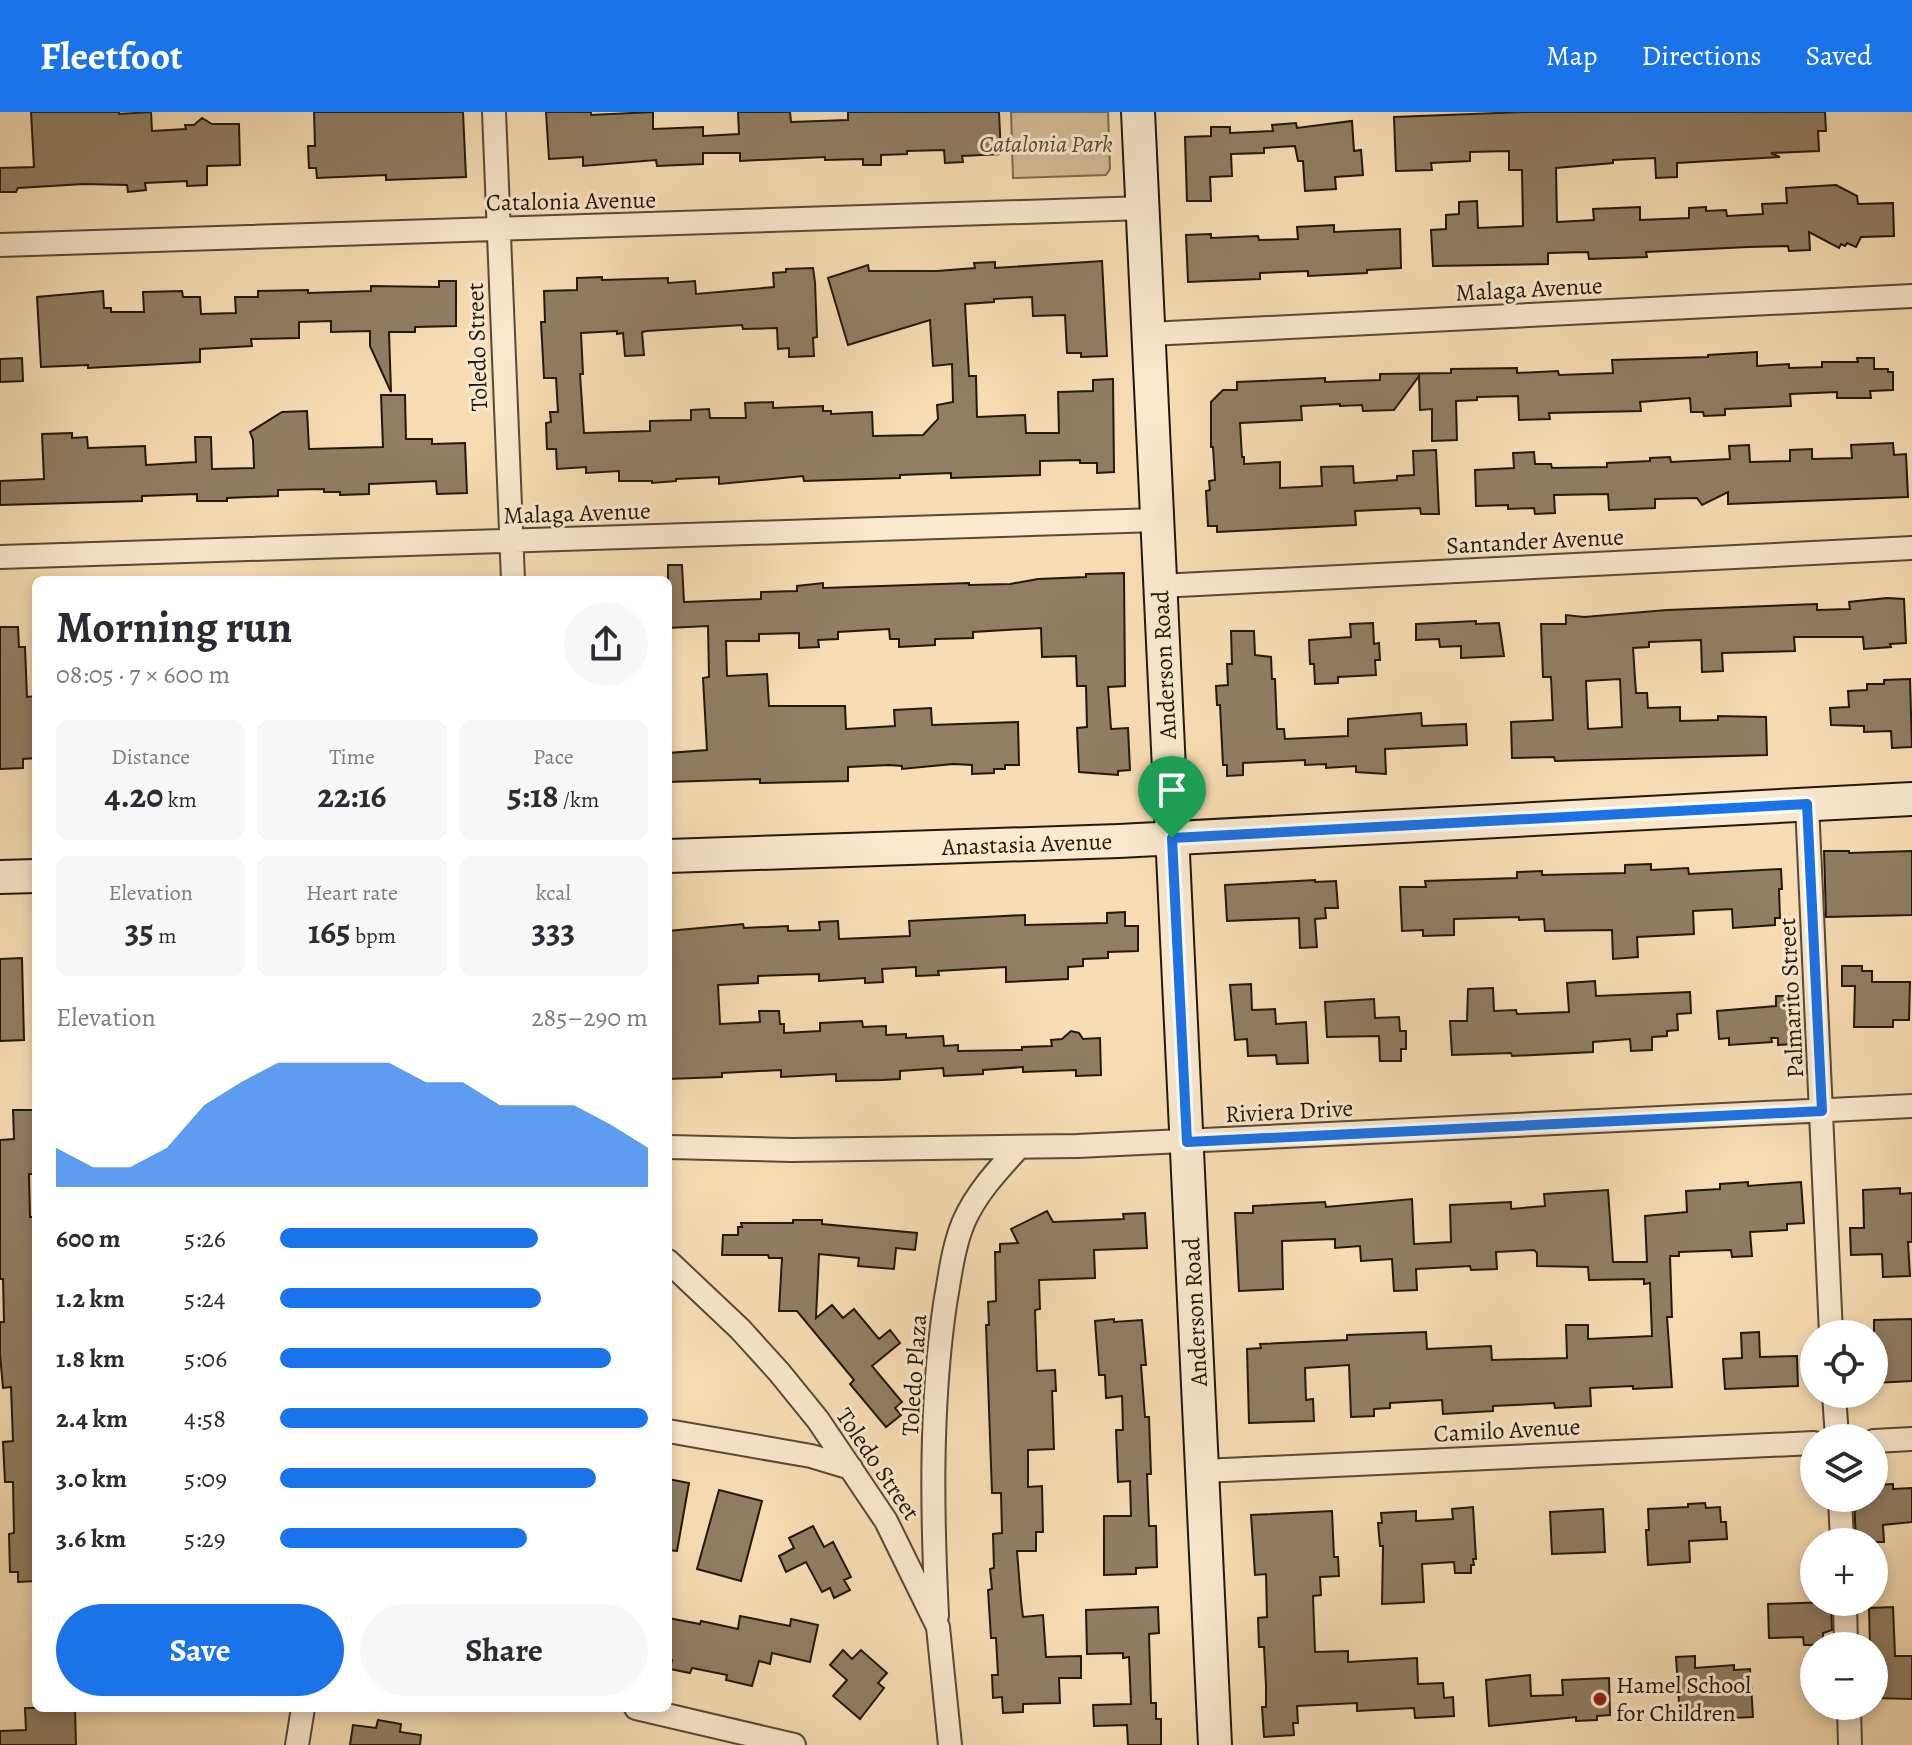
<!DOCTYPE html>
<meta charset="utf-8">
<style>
body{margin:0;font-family:Alegreya,serif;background:#f7f7f7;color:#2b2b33;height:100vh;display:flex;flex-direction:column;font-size:30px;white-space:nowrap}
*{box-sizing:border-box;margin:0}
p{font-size:26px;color:#7c7c81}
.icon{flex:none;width:44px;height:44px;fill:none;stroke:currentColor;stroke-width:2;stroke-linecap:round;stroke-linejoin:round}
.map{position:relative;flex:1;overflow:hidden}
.side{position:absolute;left:32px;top:464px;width:640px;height:1136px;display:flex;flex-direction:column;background:#fff;border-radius:12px;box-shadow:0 4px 12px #0003}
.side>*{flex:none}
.tools{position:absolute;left:1800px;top:1208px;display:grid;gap:16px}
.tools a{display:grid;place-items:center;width:88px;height:88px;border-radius:50%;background:#fff;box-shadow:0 4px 12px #0003;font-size:40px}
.pin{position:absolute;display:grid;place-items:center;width:68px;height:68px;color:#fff;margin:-82px -34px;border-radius:50% 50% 50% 0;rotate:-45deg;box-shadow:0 0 8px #0007}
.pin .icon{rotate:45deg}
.round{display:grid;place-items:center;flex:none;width:84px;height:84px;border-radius:42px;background:#f7f7f7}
.head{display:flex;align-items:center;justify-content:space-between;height:136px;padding:0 24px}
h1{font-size:44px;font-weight:700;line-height:60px}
.stats{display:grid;grid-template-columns:repeat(3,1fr);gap:12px;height:136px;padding:8px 24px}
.stats div{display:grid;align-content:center;border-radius:12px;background:#f7f7f7;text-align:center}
.stats b{font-size:34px;font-weight:700}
.stats small{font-size:22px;font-weight:400}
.stats p{font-size:22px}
.chart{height:224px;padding:16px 24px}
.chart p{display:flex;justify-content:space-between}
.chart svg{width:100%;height:144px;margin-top:8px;fill:#1a73e8;opacity:.7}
.action{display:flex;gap:16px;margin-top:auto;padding:16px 24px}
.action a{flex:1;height:92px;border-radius:48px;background:#1a73e8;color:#fff;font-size:32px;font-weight:700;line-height:92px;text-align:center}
.action a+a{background:#f7f7f7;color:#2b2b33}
ul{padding:0 24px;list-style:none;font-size:26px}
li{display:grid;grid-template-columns:128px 96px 1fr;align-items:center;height:60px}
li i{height:20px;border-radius:10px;background:#1a73e8}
header{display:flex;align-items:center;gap:48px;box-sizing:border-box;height:112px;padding:0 40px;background:#1a73e8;color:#fff}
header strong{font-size:38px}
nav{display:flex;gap:44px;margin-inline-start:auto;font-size:28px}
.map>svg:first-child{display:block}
.green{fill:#d4bc97;stroke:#7b6a51;stroke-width:2}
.building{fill:#917e63;stroke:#22180b;stroke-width:2;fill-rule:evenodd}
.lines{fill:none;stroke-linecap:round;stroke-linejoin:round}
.street-casing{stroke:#584935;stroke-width:26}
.secondary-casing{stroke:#22180b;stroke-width:36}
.street{stroke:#fae9ce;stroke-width:22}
.secondary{stroke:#fae9ce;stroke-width:32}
.route-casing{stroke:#fff;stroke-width:16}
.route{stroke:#1a73e8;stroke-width:10}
.poi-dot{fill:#8f2418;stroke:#fae9ce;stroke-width:3}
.labels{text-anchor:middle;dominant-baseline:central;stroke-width:6;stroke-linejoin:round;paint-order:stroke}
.park-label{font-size:24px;font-style:italic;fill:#574935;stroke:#fae9ce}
.street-label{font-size:24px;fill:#22180b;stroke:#fae9ce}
.poi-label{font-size:24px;fill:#22180b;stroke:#fae9ce;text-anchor:start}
</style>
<header>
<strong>Fleetfoot</strong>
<nav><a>Map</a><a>Directions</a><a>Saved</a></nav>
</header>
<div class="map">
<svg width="1912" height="1633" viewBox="0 0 1912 1633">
<rect width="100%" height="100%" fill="#f8ddb4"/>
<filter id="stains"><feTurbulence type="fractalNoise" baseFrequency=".0025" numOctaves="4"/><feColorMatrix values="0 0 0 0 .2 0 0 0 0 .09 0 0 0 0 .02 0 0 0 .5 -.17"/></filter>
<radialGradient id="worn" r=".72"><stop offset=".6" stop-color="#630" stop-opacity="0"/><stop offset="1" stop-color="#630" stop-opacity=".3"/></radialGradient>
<!-- green -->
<path class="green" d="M1011 0H1108L1110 57 1106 63 1013 66Z"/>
<!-- building -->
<path class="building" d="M31 0H119V2L151 0 152 19 186 17 185 13H194L202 6 212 12H239L240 53 207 54V73L187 74V69L145 71 146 78 128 80 127 73 84 72 18 76 16 80H0V56L34 55Z
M314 0H463L466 65 386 68V63L317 66 316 56H309L308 34H315Z
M546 0H591V3L653 0V17L703 15V24L739 22 738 0H790L791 10 848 8V0H999L1001 42 962 44 963 50 945 51 944 38 907 39V42L881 43V53H863V47L825 48V45L740 49V41H703V52L657 54 656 48 583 54V45L549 47Z
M1524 0H1825L1826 19H1818L1819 39 1771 41 1780 45 1677 51V65L1656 66 1655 46 1613 48V51L1556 56 1557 110 1594 108 1593 97 1640 95V108L1689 106V96L1706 95V99L1726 98 1727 104 1763 102 1762 92 1787 91 1786 76 1836 73 1857 84 1858 92 1893 91 1894 124 1861 125 1856 135 1847 131 1845 134 1841 132 1839 136 1809 120 1810 138 1789 139 1788 134 1748 135 1646 140 1647 145 1589 147 1588 140 1548 141V152L1433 154 1431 118 1446 117V103L1459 102V90L1477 89 1478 116 1523 114 1522 58H1509V39L1470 40V49L1431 51 1432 58 1396 59 1394 5Z
M1352 9 1354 39 1361 38 1363 63 1335 65 1336 77 1305 79 1303 49H1298L1295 34 1264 36V41L1231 42 1232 64 1210 65 1211 89H1187L1185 25 1211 24V15H1230V21L1273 19 1272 13 1296 11 1297 16Z
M1334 113V120L1400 117 1401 156 1367 158V161L1308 164V159L1260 161V167L1188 170 1186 123 1211 122V126L1258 124 1259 128 1298 127 1297 115Z
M1102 149 1107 244 1081 245V241H1067L1065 203 1033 204 1032 185 994 187V190L965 192 969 264H976L977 305 1025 303 1026 321H1059L1058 280 1093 279V268L1113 267 1114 360 1097 361V351H1080V348L1040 349V363L951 366V361L900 363V366L804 369 803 364 719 372V365L676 367V369L652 371V369H619V359L586 361V355L557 357 556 337H547L546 311 551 310 550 300H558L556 266H544L541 210H545L544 179 577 178V166L602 165V168L668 166V171L695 169 696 182 774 175 773 161 786 160V157L813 156 815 170 817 225 813 226 814 244 789 245V236L778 237 777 216 743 217 742 213 647 219 642 220 644 243 625 244 623 221 617 222V219L581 221 583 262H580L584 321 650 319V309L691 308V298L709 297 710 306H746L745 291 773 290V296L823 294V299H831V302L872 300 873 324 923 323 938 307 937 293 953 290 952 252 933 254 930 208 848 233 828 166 868 153 869 159H937L975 156 974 151 995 150V156Z
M439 169H456V214L415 215V220H389L391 280 370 234V219L331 220V209L299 210V226L251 227 252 234 200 237V250L88 256V253L41 255 37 185 103 179 104 196H111V200H144L143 180 182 179 183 185H200L201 202 236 201 235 185H258V179L308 178V181L371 179V174L439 175Z
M1757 240V254L1789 252V256L1822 255V250H1858L1857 246H1874V257H1888V260H1893V278L1870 279 1871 286H1837V280L1790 282 1791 294 1725 297V303L1704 304 1703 300H1691L1690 286 1640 290 1641 299 1549 301 1550 307 1519 308 1518 284 1477 285V288L1456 289 1457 328 1432 329V297L1420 298 1419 264 1394 298 1363 299 1362 293 1340 294V292L1301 294 1302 308 1240 311 1242 345H1244V352L1280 350V376L1322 374 1321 355 1353 354 1354 371 1397 368V364L1414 363 1413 339 1436 338 1439 402H1421L1420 396 1355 399 1356 413 1217 420V414H1208L1206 379 1210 378 1209 369 1215 368 1213 335H1211V290L1223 278H1237V270L1325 266V270L1380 268V262L1451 261V257L1517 256V261L1558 259 1559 263 1613 261 1612 248 1708 245V243Z
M22 246 23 269 0 270V247Z
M381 283H405L406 327H432V332L465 331 467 381 437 382 436 369 369 372V382L340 383V380H324V377L278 378V384L227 386V389H197V382L142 384V389L0 393V369L44 367 42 322 72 321V326L87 325 88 336 145 334 146 353 196 350 195 325H211L212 357 254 356 253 328 250 320 282 300 307 299 309 337 383 335Z
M1893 331 1894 343 1906 342 1908 385 1728 392V380L1702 393 1697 386 1655 387V396L1609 398 1608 382 1554 383 1555 401 1535 402 1534 396 1508 397V393L1476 394 1475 358 1514 356 1513 341 1534 340 1535 352H1551L1552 356 1607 355V351L1650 349V346L1670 345 1671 350 1730 347 1729 334 1749 333 1750 350 1790 349V338L1812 337V347L1852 346 1851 333Z
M668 453H682L684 490 761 487V480L797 479V474L823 471V476L969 471V473L1010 472 1038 467 1086 465V462L1124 461 1125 574 1108 575 1111 617 1128 616 1130 658 1118 659V663L1079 660 1077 616 1087 615 1086 574H1077L1076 544 1042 545 1041 516 973 520V526L935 527V533L899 535V527H890L889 517 838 520V527L818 528 819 535 799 536V521L759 522V529H726L727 564 767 562 769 594H845L846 617 895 614 894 598 931 596 932 613 1018 610 1019 653H1005V657H994V661L972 662V653L953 652 902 657V654L889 653 848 655V669L760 671V667L668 670V641L707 638 703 566 709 565 708 514 668 516Z
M1887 486 1904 487 1906 531 1890 532 1891 535 1864 537 1863 525H1794L1795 539 1722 541 1723 559 1702 560 1701 528 1649 530V535L1633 536 1636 581H1647L1648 596 1680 595V609L1718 608V604L1766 605 1767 643 1555 649 1554 645 1512 646 1511 610 1553 608 1551 565H1543L1541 512H1566V503L1584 505 1667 498 1817 492V498L1850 497 1849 490ZM1620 567 1622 615 1588 617 1586 569Z
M1476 509V512L1499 511 1504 544 1461 546V534L1440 535 1439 527 1416 528V512Z
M1373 511 1374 532 1379 531 1380 548H1375L1376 563 1338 565V571L1315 572 1314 552H1310L1309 528 1351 525 1350 512Z
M0 515H18L19 535H25L27 585 36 584V646L23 647V656L0 657Z
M1231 519H1254L1255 543 1271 545 1272 567H1275L1277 617H1284L1285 627 1348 624V607L1421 601 1422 614 1466 612 1467 633 1385 637 1386 662 1356 660V654L1326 656V652L1305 653V648L1243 651V663L1227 664V653H1223L1220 593H1217L1216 574 1228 573 1227 552H1232Z
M1910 567 1912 635 1892 636 1891 619 1864 620V614L1831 613 1830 596 1849 595 1848 579 1867 578V572H1884V568Z
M1824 739H1849V741L1912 739V803L1826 805Z
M1651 752V758L1688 756 1689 762 1781 757 1782 777H1779L1780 806H1775V813L1733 816 1732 797 1693 799 1694 822 1637 825 1638 845 1613 847 1612 818 1545 819 1544 807 1519 808V805L1454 807V823L1423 824V818L1402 819 1400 775H1426L1425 769 1517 766V760L1542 759V763L1625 761V753Z
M1315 768V770L1336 769 1338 796H1325L1326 806 1315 807 1317 835 1300 836 1299 806 1227 809 1225 773Z
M1125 800V814H1138V839L1108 840V846L1083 847V854L1068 855V867L1006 870V855L938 859 939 863 916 864V855L882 857 883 870 865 871V866L819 869V862L758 864V871L718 873 720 912 760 910 759 899H779L780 912H784V921L820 919V911L862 909 863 915 886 914V923L906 922V926L943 924 944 934 958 933V939L1022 938V935L1052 934 1051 928 1062 927 1071 919 1079 921 1083 927 1100 926 1101 963 1076 964V958L1023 960V955L983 958V962L944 964 943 956 900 959V967L882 968 836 969V962L781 965V958L722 961V965L668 967V819L743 812 744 816 788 814V819L820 818 819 810 838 809 839 827 910 824 909 809 1025 803V813L1107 811V801Z
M22 846 24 928 0 929V847Z
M1842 854H1862V859H1872V870H1910L1909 908H1893V915H1854L1855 874H1842Z
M1595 869 1596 884 1690 880 1691 901 1677 902 1678 918 1667 919V924L1652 925V938L1631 939 1630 927 1593 930V940L1512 944 1511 941 1452 943 1450 909H1467L1468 877 1493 876 1494 899 1516 898 1517 902 1569 900 1567 871Z
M1251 872 1252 898 1275 897 1276 912 1306 910 1308 951 1277 952 1276 943 1248 944 1247 927 1235 928 1230 873Z
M1776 884H1792L1794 932 1778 933V926H1771L1772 930 1729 933V926L1719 927 1717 899 1776 894Z
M1374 887 1375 906 1399 905 1400 919H1406V937H1401V949H1380L1379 924 1327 925 1325 890Z
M13 998H36V1062H29L30 1105H33V1117H36V1469L18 1470V1460H10L9 1422 14 1421 13 1370H5L3 1330 13 1329 11 1275 3 1276 0 1242V1210H4L3 1167H0V1028L14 1027Z
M1748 1070V1074L1801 1070 1804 1111 1787 1112V1118L1750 1120 1752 1144 1732 1145 1731 1138 1679 1140V1144H1670L1672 1205H1667L1672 1275 1633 1277V1274L1590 1276 1591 1294 1555 1296 1554 1291 1493 1294V1299L1443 1302 1442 1288 1390 1291V1296L1374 1297V1304L1351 1305 1349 1253 1305 1256 1306 1288 1313 1287 1314 1309 1249 1311 1247 1237 1261 1236 1260 1232 1347 1228V1223L1426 1220 1427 1237 1491 1234 1492 1248 1567 1246 1566 1213H1588V1227L1652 1224 1650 1171 1644 1172V1167L1589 1168 1588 1155 1537 1154V1141L1534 1138 1496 1140 1497 1157 1471 1158 1470 1154 1416 1157 1417 1178 1394 1179 1392 1147 1361 1149 1360 1134 1335 1136V1127L1282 1129 1283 1177 1239 1179 1235 1101H1253V1094L1325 1090 1326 1095 1412 1087 1414 1132 1451 1130 1450 1093 1511 1090V1097L1545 1094 1544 1082 1608 1078 1613 1150H1647L1645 1104 1687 1100 1686 1079 1720 1077V1072Z
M1900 1076V1082L1912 1081V1130H1908L1910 1164 1883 1165 1882 1142 1851 1143 1850 1116H1864L1863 1078Z
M1047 1099 1053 1110 1124 1107 1123 1102 1145 1101 1147 1136 1094 1138 1095 1166 1039 1168 1040 1197 1035 1198 1037 1259 1055 1258 1056 1279H1052L1054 1337 1028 1338V1375L1042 1374 1043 1420H1036V1439H1017L1021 1489 1023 1505 1043 1503 1046 1545 1081 1544V1566H1059L1060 1591 1023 1592V1600L1003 1601 1002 1585 993 1586 992 1563H998L996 1526H991L988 1478 992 1477 990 1457 994 1456 993 1422 1002 1421 1001 1381H992L986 1213H989L988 1190 996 1189 995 1140H1000V1132L1018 1131 1011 1117Z
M793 1108H822V1112L917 1121 915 1138 896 1136 894 1157 858 1154 859 1146 819 1142 816 1206 832 1193 843 1206 854 1197 879 1227 890 1218 900 1231 872 1254 902 1290 895 1296 901 1303 886 1315 850 1272 854 1268 797 1199H779L782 1146H769L768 1143H722L723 1123H738V1115H742L741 1111H793Z
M1114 1207V1210L1142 1208 1146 1253H1141L1145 1305H1149L1151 1362H1147L1149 1414H1156L1157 1455 1136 1456V1462L1104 1463V1404H1131L1130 1369 1118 1370 1116 1318H1123L1122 1284 1106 1286 1105 1263H1099L1095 1209Z
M1912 1207V1269L1874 1271V1208Z
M1759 1220 1760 1245 1797 1244 1798 1274 1725 1277 1723 1247 1742 1246 1741 1221Z
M668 1367 689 1371 677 1439 668 1438Z
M1893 1372V1377L1912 1376V1410L1883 1413 1884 1430H1856L1854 1386H1874V1373Z
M719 1378 762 1389 741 1469 697 1457Z
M1705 1391 1706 1396 1720 1395 1721 1410H1726L1727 1427 1689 1429 1690 1450 1648 1453 1646 1418H1649L1648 1397 1688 1395V1392Z
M1473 1395 1476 1447H1473L1474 1453H1471V1461H1455L1454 1450 1422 1452 1424 1490 1382 1492 1383 1434H1380L1378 1411H1382L1381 1401 1416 1399V1409L1453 1407 1452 1397Z
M1603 1397 1605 1440 1552 1442 1550 1400Z
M1332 1399 1334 1445H1338L1339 1464 1320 1465 1321 1483 1313 1484 1315 1540 1348 1539V1550L1417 1546 1418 1572 1443 1571 1444 1586 1453 1585 1454 1604 1415 1606 1414 1596 1357 1599V1591L1297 1594 1298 1611H1293L1294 1623 1264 1625 1262 1595H1266V1574L1264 1535H1259L1258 1506 1267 1505 1266 1462 1255 1463 1251 1403Z
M813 1414 824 1435 833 1430 851 1465 844 1468 850 1478 834 1486 830 1476 822 1480 806 1450 786 1460 779 1444 794 1436 789 1426Z
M1831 1490 1832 1518 1823 1521V1533H1804L1803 1525 1769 1526 1768 1492Z
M1158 1495 1159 1521 1149 1522 1151 1591H1156V1607H1161V1633H1128L1127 1613 1094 1614 1093 1593 1131 1592 1129 1545 1123 1546V1541L1087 1542 1086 1498Z
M1893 1495 1895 1544H1912V1587L1874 1586V1534H1870L1869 1496Z
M740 1504 790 1514 791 1507 818 1513 810 1550 772 1541 770 1552 759 1549 752 1574 726 1568 727 1563 692 1556 690 1561 670 1557 672 1548 668 1547V1506L700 1512 701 1509 738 1517Z
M843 1538 852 1547 861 1538 887 1561 878 1571 884 1576 860 1607 833 1584 847 1568 830 1553Z
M1695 1544V1556L1734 1553V1558L1750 1557 1753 1605 1733 1606V1602L1680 1605 1676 1545Z
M1530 1563 1531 1584 1563 1583 1562 1568 1609 1566 1610 1603 1597 1604V1608L1576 1609V1605L1489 1614 1486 1568Z
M25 1596H75L76 1633H0V1619L26 1618Z
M378 1608 401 1612 400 1620 421 1623 420 1633H350L353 1613 376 1616Z"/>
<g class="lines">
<defs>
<path id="street" d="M494 0 513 468
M0 133 1144 96
M1149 222 1912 184
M0 445 1157 408
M1160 474 1912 436
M1807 692 1831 1222
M668 1035 792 1038 1077 1034 1912 994
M668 1149 740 1217 779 1260 818 1308 886 1409 938 1515 950 1633
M1834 1282 1837 1326
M668 1319 811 1344 851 1356
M1874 1329 1912 1327
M1203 1359 1814 1331
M1840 1386 1842 1430
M1845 1490 1846 1534
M937 1504C932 1401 930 1295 945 1192 950 1164 953 1135 964 1109 977 1080 998 1058 1019 1035
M1849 1594 1850 1633
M636 1596 794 1633
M297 1633 303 1596"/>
<path id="secondary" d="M1138 0 1215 1633
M668 744 1119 729 1912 687
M0 765 36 764"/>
</defs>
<!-- street casing -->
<use href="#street" class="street-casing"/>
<!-- secondary casing -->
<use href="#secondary" class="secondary-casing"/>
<!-- street -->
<use href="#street" class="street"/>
<!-- secondary -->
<use href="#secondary" class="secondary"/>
</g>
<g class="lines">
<defs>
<path id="route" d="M1807 692 1822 999 1187 1030 1172 726Z"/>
</defs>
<!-- route casing -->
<use href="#route" class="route-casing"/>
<!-- route -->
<use href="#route" class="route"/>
</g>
<!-- markers -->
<circle class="poi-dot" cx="1600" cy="1587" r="8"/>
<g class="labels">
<!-- park labels -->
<g class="park-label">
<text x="1046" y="32">Catalonia Park</text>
</g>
<!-- street labels -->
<g class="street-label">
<text transform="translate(571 89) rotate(-1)">Catalonia Avenue</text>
<text transform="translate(1529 177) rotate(-3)">Malaga Avenue</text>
<text transform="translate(477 235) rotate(-92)">Toledo Street</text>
<text transform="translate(577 401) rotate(-2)">Malaga Avenue</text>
<text transform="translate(1535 429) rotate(-3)">Santander Avenue</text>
<text transform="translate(1164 553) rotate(-93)">Anderson Road</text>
<text transform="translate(1027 732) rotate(-2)">Anastasia Avenue</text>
<text transform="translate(1791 886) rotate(-93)">Palmarito Street</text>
<text transform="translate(1289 999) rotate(-3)">Riviera Drive</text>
<text transform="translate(1195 1200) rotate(-93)">Anderson Road</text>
<text transform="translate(914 1263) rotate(-86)">Toledo Plaza</text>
<text transform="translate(1507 1318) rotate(-3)">Camilo Avenue</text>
<text transform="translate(878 1352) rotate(56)">Toledo Street</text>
</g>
<!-- poi labels -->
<g class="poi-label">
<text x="1616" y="1573">Hamel School<tspan x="1616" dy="28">for Children</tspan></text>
</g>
</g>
<rect width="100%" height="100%" filter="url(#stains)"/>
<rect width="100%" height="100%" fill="url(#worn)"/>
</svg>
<div class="tools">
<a><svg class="icon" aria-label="locate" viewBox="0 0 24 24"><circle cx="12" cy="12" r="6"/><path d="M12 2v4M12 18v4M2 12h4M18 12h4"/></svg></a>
<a><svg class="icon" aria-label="layers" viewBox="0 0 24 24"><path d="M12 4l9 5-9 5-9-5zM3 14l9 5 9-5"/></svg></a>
<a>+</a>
<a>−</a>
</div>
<div class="pin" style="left:1172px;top:726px;background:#1e9e55"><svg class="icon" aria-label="arrive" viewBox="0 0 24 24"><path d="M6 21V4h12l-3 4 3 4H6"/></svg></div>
<section class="side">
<div class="head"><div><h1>Morning run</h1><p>08:05 · 7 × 600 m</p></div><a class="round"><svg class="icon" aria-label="share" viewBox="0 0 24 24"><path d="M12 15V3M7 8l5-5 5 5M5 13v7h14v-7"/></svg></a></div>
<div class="stats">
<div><p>Distance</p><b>4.20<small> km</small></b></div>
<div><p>Time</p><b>22:16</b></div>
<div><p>Pace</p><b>5:18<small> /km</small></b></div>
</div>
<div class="stats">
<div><p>Elevation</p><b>35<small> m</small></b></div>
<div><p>Heart rate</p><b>165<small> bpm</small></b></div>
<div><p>kcal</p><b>333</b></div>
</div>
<div class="chart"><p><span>Elevation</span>285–290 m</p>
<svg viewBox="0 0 160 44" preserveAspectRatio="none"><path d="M0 44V32L10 38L20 38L30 32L40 19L50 12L60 6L70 6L80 6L90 6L100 12L110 12L120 19L130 19L140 19L150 25L160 32V44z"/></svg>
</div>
<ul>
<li><b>600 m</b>5:26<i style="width:70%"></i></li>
<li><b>1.2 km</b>5:24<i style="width:71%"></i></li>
<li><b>1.8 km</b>5:06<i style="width:90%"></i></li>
<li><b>2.4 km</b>4:58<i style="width:100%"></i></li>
<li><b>3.0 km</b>5:09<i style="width:86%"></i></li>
<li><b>3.6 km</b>5:29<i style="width:67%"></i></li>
</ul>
<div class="action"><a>Save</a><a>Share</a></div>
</section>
</div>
